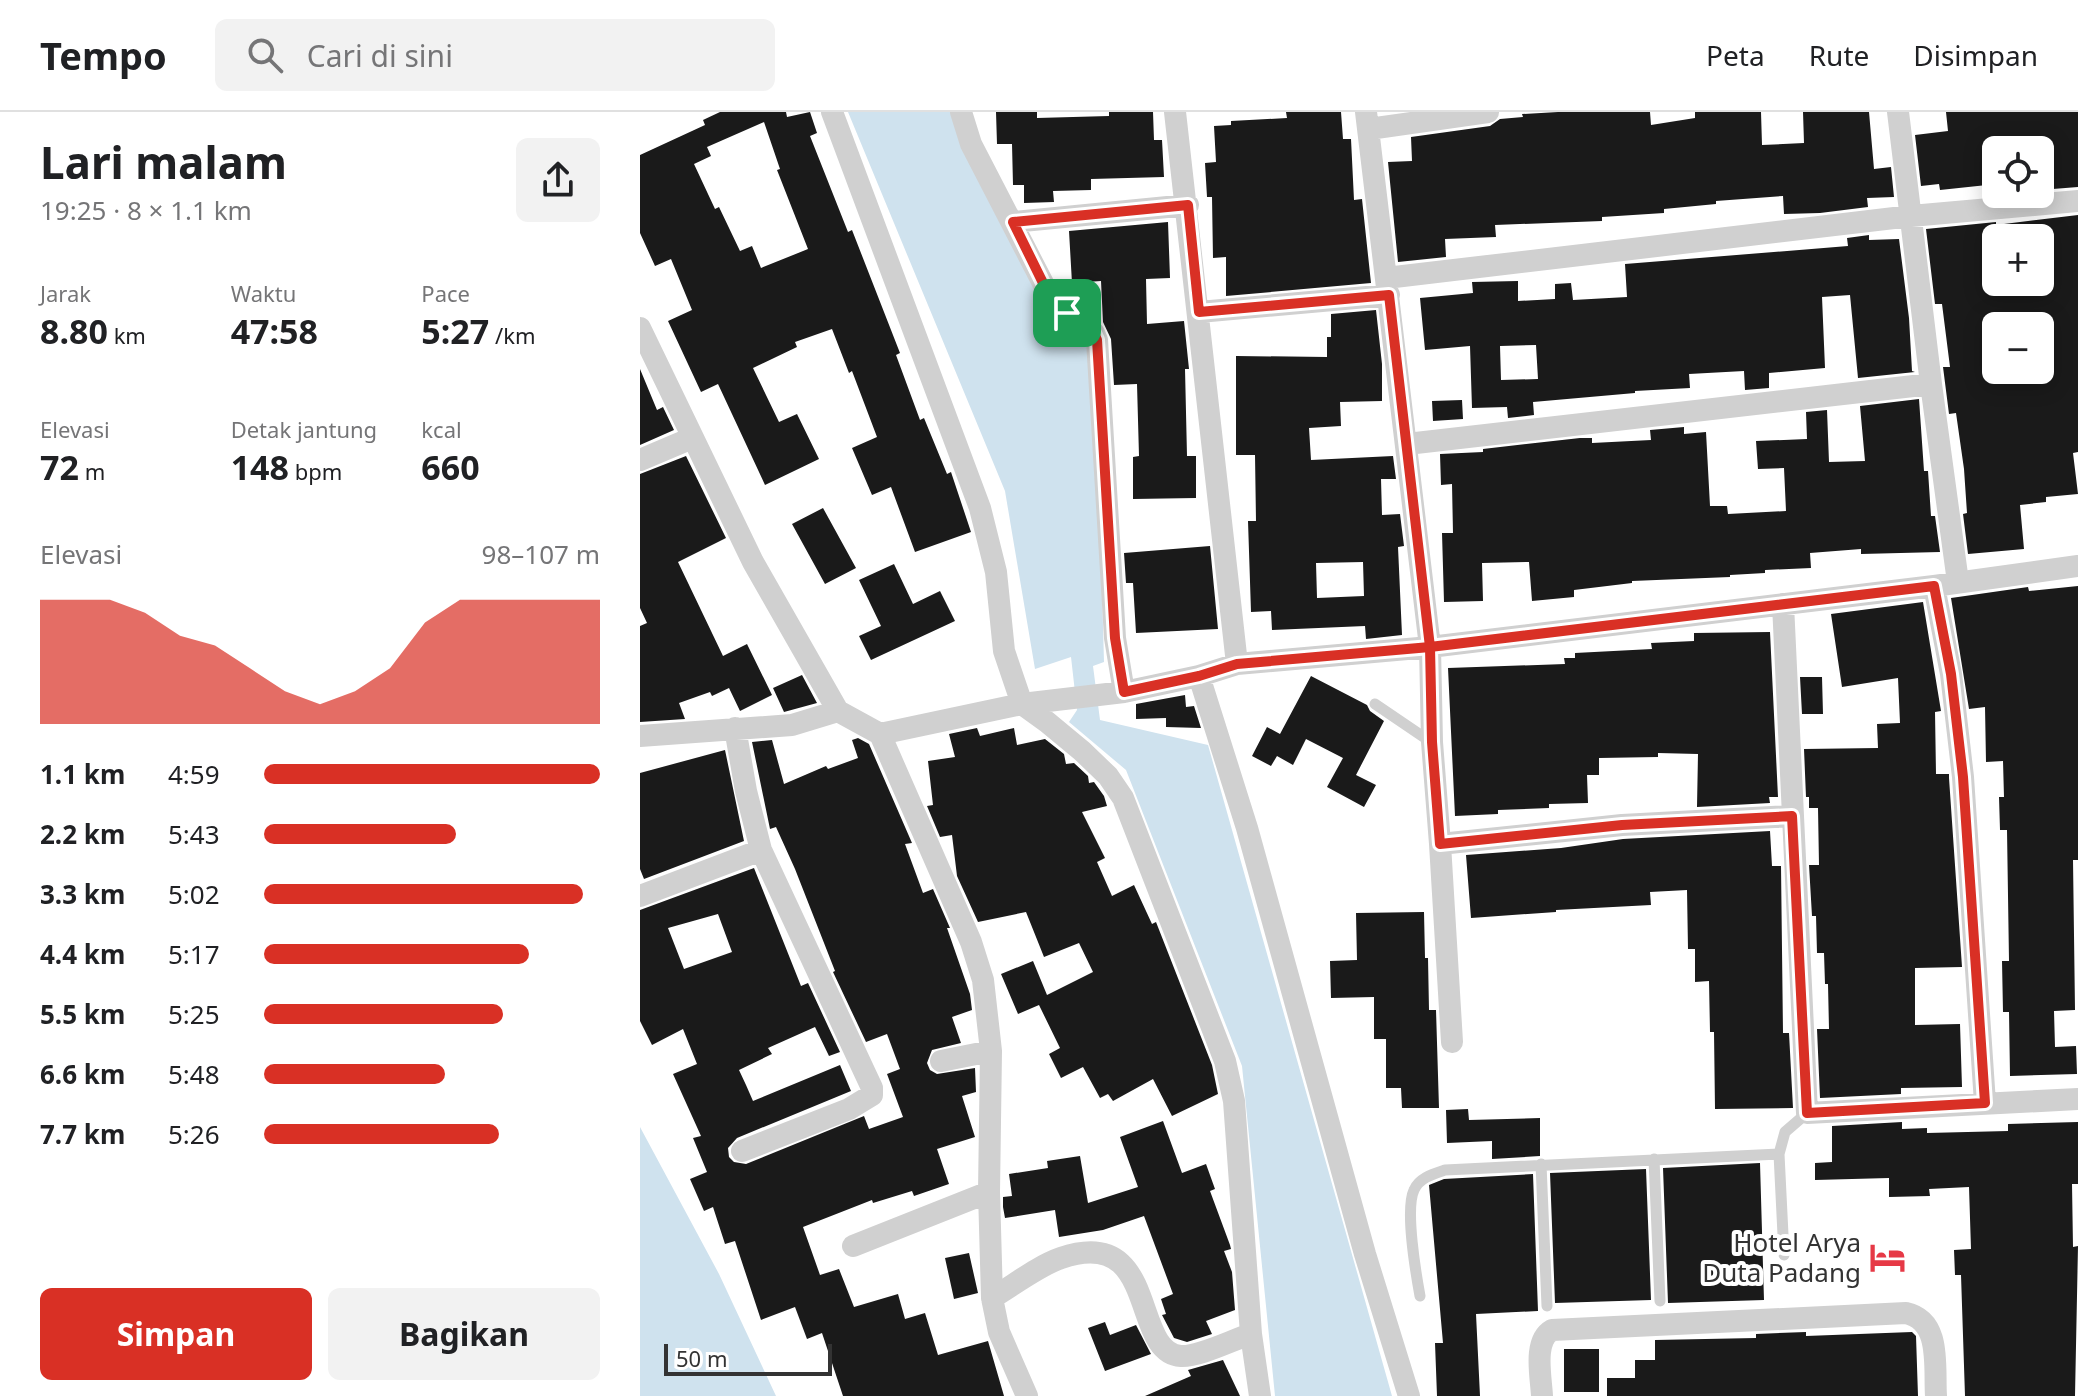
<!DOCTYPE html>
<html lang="id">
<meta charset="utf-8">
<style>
body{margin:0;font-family:"Noto Sans",sans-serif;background:#f2f2f2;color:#202124;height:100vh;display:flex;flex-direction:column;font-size:30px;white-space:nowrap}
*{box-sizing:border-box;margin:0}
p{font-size:26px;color:#757577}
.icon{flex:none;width:44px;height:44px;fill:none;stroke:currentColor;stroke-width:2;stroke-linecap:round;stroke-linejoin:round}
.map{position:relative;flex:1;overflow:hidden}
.details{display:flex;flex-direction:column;background:#fff;width:640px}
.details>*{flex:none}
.fabs{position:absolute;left:1342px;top:24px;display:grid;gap:16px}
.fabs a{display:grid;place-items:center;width:72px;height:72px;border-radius:12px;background:#fff;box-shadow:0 4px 20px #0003;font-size:40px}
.scale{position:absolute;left:24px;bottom:20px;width:168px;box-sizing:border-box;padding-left:8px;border:4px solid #333;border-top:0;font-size:22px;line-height:28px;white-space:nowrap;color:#333;-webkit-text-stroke:6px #fff;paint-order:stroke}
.pin{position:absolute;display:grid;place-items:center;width:68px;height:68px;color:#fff;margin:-34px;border-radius:16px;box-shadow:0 4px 12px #0006}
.round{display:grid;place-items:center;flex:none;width:84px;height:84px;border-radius:12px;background:#f2f2f2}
.summary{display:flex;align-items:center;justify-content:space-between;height:136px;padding:0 40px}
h1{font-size:44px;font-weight:700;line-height:60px}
.metrics{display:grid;grid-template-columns:repeat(3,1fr);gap:12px;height:136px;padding:8px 40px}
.metrics div{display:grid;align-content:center}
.metrics b{font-size:34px;font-weight:700}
.metrics small{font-size:22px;font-weight:400}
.metrics p{font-size:22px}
.chart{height:224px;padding:16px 40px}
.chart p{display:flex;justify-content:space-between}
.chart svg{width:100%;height:144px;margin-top:8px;fill:#d93025;opacity:.7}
.action{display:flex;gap:16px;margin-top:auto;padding:16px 40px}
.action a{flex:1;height:92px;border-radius:12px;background:#d93025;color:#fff;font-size:32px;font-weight:700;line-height:92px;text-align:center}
.action a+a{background:#f2f2f2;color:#202124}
ul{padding:0 40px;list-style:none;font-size:26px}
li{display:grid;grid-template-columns:128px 96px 1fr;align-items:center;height:60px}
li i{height:20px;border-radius:10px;background:#d93025}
header{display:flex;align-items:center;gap:48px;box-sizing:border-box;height:112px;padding:0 40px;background:#fff;border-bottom:2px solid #e0e0e0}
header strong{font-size:38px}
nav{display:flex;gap:44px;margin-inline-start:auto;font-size:28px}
.search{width:560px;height:72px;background:#f2f2f2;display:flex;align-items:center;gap:20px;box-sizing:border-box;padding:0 28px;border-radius:12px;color:#757577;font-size:30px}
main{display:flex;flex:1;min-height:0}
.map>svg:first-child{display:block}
.water{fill:#cfe2ee}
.building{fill:#1a1a1a;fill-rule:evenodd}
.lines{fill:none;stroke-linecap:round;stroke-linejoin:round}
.service{stroke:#d0d0d0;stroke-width:11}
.minor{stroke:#d0d0d0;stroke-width:22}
.route-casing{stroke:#fff;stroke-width:16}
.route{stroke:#d93025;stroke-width:10}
.labels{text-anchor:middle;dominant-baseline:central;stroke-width:8;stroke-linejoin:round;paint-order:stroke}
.poi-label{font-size:26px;fill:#333;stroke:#fff;text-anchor:end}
</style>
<header>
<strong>Tempo</strong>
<div class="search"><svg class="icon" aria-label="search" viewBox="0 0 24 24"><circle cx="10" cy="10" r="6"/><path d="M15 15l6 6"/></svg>Cari di sini</div>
<nav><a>Peta</a><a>Rute</a><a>Disimpan</a></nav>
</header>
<main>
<section class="details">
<div class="summary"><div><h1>Lari malam</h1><p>19:25 · 8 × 1.1 km</p></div><a class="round"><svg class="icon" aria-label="share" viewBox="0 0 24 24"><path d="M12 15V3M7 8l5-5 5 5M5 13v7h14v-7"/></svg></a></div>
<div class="metrics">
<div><p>Jarak</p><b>8.80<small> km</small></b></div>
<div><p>Waktu</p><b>47:58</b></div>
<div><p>Pace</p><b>5:27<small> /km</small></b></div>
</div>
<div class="metrics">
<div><p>Elevasi</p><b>72<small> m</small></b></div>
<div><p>Detak jantung</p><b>148<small> bpm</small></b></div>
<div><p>kcal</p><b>660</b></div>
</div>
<div class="chart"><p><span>Elevasi</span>98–107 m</p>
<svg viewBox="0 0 160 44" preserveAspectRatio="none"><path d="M0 44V6L10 6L20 6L30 10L40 17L50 20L60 27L70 34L80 38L90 34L100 27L110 13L120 6L130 6L140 6L150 6L160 6V44z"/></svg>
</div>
<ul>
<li><b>1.1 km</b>4:59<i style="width:100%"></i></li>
<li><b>2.2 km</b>5:43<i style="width:57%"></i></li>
<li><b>3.3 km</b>5:02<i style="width:95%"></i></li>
<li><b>4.4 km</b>5:17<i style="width:79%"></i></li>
<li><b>5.5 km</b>5:25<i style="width:71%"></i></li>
<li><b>6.6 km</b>5:48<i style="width:54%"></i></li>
<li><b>7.7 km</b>5:26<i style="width:70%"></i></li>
</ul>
<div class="action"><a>Simpan</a><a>Bagikan</a></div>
</section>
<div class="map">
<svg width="1438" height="1284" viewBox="0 0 1438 1284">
<rect width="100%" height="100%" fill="#fff"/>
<!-- water -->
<path class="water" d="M208 0H312L409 188 455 226 464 550 453 554 460 608 568 633 752 1284H635L602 954 486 658 429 610 437 598 431 545 395 557 365 379Z
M0 1015 79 1162 136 1284H0Z"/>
<!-- building -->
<path class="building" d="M80 0H146L147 5 170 0 177 21 170 24 208 120 212 118 260 241 256 243 280 308 284 306 307 362 311 360 331 420 275 440 251 375 232 383 212 336 237 325 212 259 209 261 192 217 155 230 157 235 113 256 139 310 157 302 179 347 125 373 78 272 61 280 28 209 52 198 31 147 15 154 0 121V43L65 13 63 8ZM124 10 140 57 137 58 168 137 121 156 112 134 100 139 79 95 75 97 54 52 71 44 67 35Z
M356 0H397V6L469 4V0H513L514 28H522L524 65 451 67V78L413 79 414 90 384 91V73H373L372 32H357Z
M646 0H701L703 27H711L714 88 722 87 731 171 586 184V145L573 146 572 85H567L565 51 576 50 574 14 591 13V9L647 6Z
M918 0H1010L1011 13 1055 6V0H1121L1122 33 1164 31 1163 0H1229L1234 57 1251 55 1254 85 1227 86 1228 95 1180 101 1144 102 1143 84 1076 89V92L1024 97V101L962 105V109L855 113 856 125 805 127 806 145 758 150 748 50 772 49 771 25 850 14 860 7 883 5 882 2Z
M1306 0H1438V75L1400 78V38H1356V70L1347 73 1300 78 1299 72 1281 74 1275 23 1308 19Z
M1438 103V340L1433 341 1438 382 1406 385V390L1380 393 1384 437 1328 442 1323 402 1327 401 1324 357 1316 301 1309 302 1303 255H1310L1302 192H1295L1286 117 1356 110V113ZM1356 126H1400L1402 170H1356ZM1356 214H1400V258H1356Z
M528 110 530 166 506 167 507 212 544 209 549 257H545L547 344H556V386L493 387V345L499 344 497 272 474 273 471 227 463 210 461 169 432 171 429 119Z
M1229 123V128L1259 127 1269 206 1272 259 1275 260 1218 266 1210 183 1182 185 1185 256 1129 261V276L1105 278 1104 259 1049 262 1050 276 995 279V281L893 290 894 303 868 306 867 295 832 296 830 234 785 238 780 186 833 181 832 170 878 169V189L915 187V172L931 171 933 188 987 185 985 152 1208 134 1207 126ZM896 233 898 267 861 268 860 234Z
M736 198 742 252V289L700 290 701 314 669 316 671 348 753 344 756 367H741L742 403 760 402 764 434 758 435 762 523 726 527 725 514 632 518 631 499 611 500 608 409H616L615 343H596V244L687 245V225H691V202ZM723 450 724 484 677 486 676 451Z
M0 257 17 298 23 295 34 318 0 333Z
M1279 287 1284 359H1288L1291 404H1295L1300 440 1221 442V437L1170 441 1171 456 1125 458V461L1090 463V465L992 469V471L934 478V485L892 489 889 450 842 451 843 489 804 490 802 421H813L812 372 801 373 800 342 843 340V337L940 326H952V331L1011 328 1010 318 1044 315V322L1066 320 1070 394H1087L1088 402 1146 399 1144 356 1118 357 1116 329 1167 327 1166 300 1187 298 1189 350 1225 349 1220 294Z
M822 288 823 307 793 309 792 289Z
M46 344 86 426 38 450 83 544 107 532 132 583 100 599 89 576 72 584 70 580 39 591 45 607 0 610V514L7 511 0 496V362Z
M183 396 216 456 185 472 152 412Z
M570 434 578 517 496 521 493 471H486L484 441Z
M254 452 273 492 300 479 315 509 231 548 219 524 241 514 219 468Z
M1438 474V748H1433L1435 898 1414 899 1415 935 1436 934 1437 962 1370 964 1369 900H1363L1362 849H1369L1367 718H1360L1359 685H1364L1363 649 1346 650 1345 595 1329 597 1311 486 1388 475 1389 479Z
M1283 490 1301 599 1295 600 1296 662H1309V666L1322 855 1275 856V913L1320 912 1322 975 1261 976V982L1180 986 1177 917H1189L1188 872H1185L1184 841H1177L1176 804H1172L1169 753H1179L1178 696H1169V685H1166L1164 637 1238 636 1237 612 1260 611 1258 566 1202 575 1191 502Z
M1130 520 1138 685H1129L1130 691 1057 695 1058 642 1018 641V645L959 646V663H947L948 691 909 692V696L858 698V702L815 704 808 556 925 552 924 546H935V541L1012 537 1011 531 1054 529V521Z
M162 563 177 591 144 600 133 576Z
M671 564 727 593 730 599 744 609 716 663 736 673 724 695 687 675 703 646 666 627 653 653 637 644 631 654 612 644 627 615 640 622Z
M1160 565H1182L1183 602H1162Z
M545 583 546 595 554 594 561 616 526 615V606L496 607V592Z
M337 616 340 624 374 616 377 633 405 627 424 642 426 652 434 651 448 664 449 671 454 670 464 684 467 694 442 700 465 746 457 750 472 784 494 773 512 812 516 810 572 953 578 982 532 1004 513 967 473 989 468 982 460 986 443 955 421 966 409 942 420 936 399 893 378 902 361 862 393 849 407 883 453 860 439 831 404 845 386 800 338 810 317 764 312 723 300 725 287 694 293 693 288 649 315 645 309 622Z
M218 626 229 632 272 731 265 732 283 781 293 777 310 816H307L330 882 332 898 312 905 321 931 292 938 287 951 290 958 297 962 335 956 336 980 322 984 335 1025 297 1037 309 1072 274 1084 272 1079 233 1091 232 1088 163 1115 180 1163 199 1157 214 1195 258 1182 265 1207 285 1201 298 1243 348 1229 364 1284H203L182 1221 167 1227 155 1195 121 1208 95 1129 85 1132 73 1095 64 1099 50 1067 67 1060 53 1026 61 1024 33 962 57 952 43 917 12 933 0 909V798L114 756 161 874 168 871 200 940 189 944 175 915 128 936 132 942 99 958 106 973 113 989 200 953 211 979 97 1026 88 1036 89 1045 94 1050 106 1052 224 1004 229 1017 263 1005 247 962 260 957 247 922 226 930 193 860 195 859 155 757 136 715 130 717 112 630 132 628 144 672 186 654 188 657 218 646 212 628ZM78 802 92 840 44 857 28 816Z
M85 638 104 729 4 767 0 757V661Z
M1130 719 1132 754H1141L1143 921H1149L1153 996 1075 997 1074 920H1070L1069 869 1055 870V837H1048L1047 778 1010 780 1011 793 916 798V800L831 806 826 743 921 736 983 727Z
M784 800 785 846H788L789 898H796L799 996H762L761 976H746V927H734V885L691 886 690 849 717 848 716 801Z
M828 997 829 1008 900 1006V1044L852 1047V1029L807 1031 806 998Z
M523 1009 542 1061 566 1052 575 1077 570 1079 590 1133 591 1137 584 1139 592 1160 595 1198 566 1209 572 1222 547 1230 534 1226 522 1203 526 1202 521 1187 533 1182 504 1104 463 1118 419 1125 415 1098 365 1106 363 1095V1085L372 1084 369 1062 408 1056 407 1049 440 1044 448 1091 498 1075 480 1025Z
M1262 1010V1017L1287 1016V1021L1368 1019V1012L1438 1010V1072H1432L1433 1135 1438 1134 1435 1284H1325L1321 1163H1315L1314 1138 1331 1137 1329 1075 1289 1077 1290 1084 1249 1085V1066L1175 1068V1051L1192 1050V1014Z
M1120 1051 1124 1188 1028 1191 1023 1056Z
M1006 1057 1011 1188 915 1191 910 1061Z
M893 1062 898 1199 836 1202 840 1284H797L795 1231H803L789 1073 804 1067Z
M329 1141 338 1181 314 1187 305 1146Z
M465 1210 470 1223 496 1213 511 1242 465 1259 448 1216Z
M1166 1220V1224L1272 1220 1276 1224 1278 1284H967V1266H995V1248H1015V1228L1116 1226V1222Z
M924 1237H959V1280H924Z
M583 1248 600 1284H505L551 1264 548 1258Z"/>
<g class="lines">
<!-- service -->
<path class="service" d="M735 592 791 630
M1139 1042 1144 1143
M1014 1047 1020 1189
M901 1052 907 1194
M780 1184C776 1162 765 1097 774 1078 779 1066 793 1062 805 1058L1139 1042 1145 1020 1167 1001"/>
<!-- minor -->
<path class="minor" d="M192 0 340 396 356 460 364 539 382 592 407 610 442 639 468 664 483 686 585 949 594 989 611 1222 620 1284
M321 0 331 32 406 177 427 201 454 221 457 228 475 526 484 580
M535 0 597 552
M726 0 790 535 792 630 800 732
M1258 0 1291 272 1318 470
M729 17 848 0
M373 110 548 93
M746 166 1271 104 1438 89
M559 200 749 183
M0 216 113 450 198 599 240 622 382 592 484 580 559 564 597 552 790 535 1294 474 1438 454
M767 332 1291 272
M0 348 52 326
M1294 474 1311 562 1323 665 1345 991
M1143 492 1167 1001 1438 987
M559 564 607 716 725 1142 769 1284
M95 616 106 679 121 738 232 976V983L209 997 102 1039
M240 622 331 830 343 868 351 939 349 1080 352 1186 359 1220 387 1284
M0 624 152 613 198 599
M0 784 121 738
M812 930 800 732 982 713 1152 704
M301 949 351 939
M213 1134 349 1080
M352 1186C374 1173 398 1154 421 1146 520 1112 490 1241 541 1244 559 1245 592 1228 611 1222
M902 1284C901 1264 893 1229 912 1218L1266 1201C1302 1209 1294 1255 1296 1284"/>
</g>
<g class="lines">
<defs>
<path id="route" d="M427 201 454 221 457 228 475 526 484 580 559 564 597 552 790 535 792 630 800 732 982 713 1152 704 1167 1001 1345 991 1323 665 1311 562 1294 474 790 535 749 183 559 200 548 93 373 110 406 177 427 201"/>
</defs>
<!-- route casing -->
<use href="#route" class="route-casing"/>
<!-- route -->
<use href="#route" class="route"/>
</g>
<!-- icons -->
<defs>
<symbol id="hotel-bare" viewBox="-9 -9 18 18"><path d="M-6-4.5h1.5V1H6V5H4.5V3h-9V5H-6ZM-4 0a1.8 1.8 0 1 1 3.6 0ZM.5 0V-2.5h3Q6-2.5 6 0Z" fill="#e63946" stroke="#fff" stroke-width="2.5" paint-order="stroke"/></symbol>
</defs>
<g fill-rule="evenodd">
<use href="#hotel-bare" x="1222" y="1120" width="51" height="51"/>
</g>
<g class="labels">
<!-- poi labels -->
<g class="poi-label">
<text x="1221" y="1130">Hotel Arya<tspan x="1221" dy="30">Duta Padang</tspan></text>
</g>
</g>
</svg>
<div class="fabs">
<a><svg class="icon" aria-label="locate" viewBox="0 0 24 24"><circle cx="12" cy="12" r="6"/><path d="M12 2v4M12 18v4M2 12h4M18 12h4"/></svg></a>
<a>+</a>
<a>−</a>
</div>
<div class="scale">50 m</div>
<div class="pin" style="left:427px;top:201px;background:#1e9e55"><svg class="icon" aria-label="arrive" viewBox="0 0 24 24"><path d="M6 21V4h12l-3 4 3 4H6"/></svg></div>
</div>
</main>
